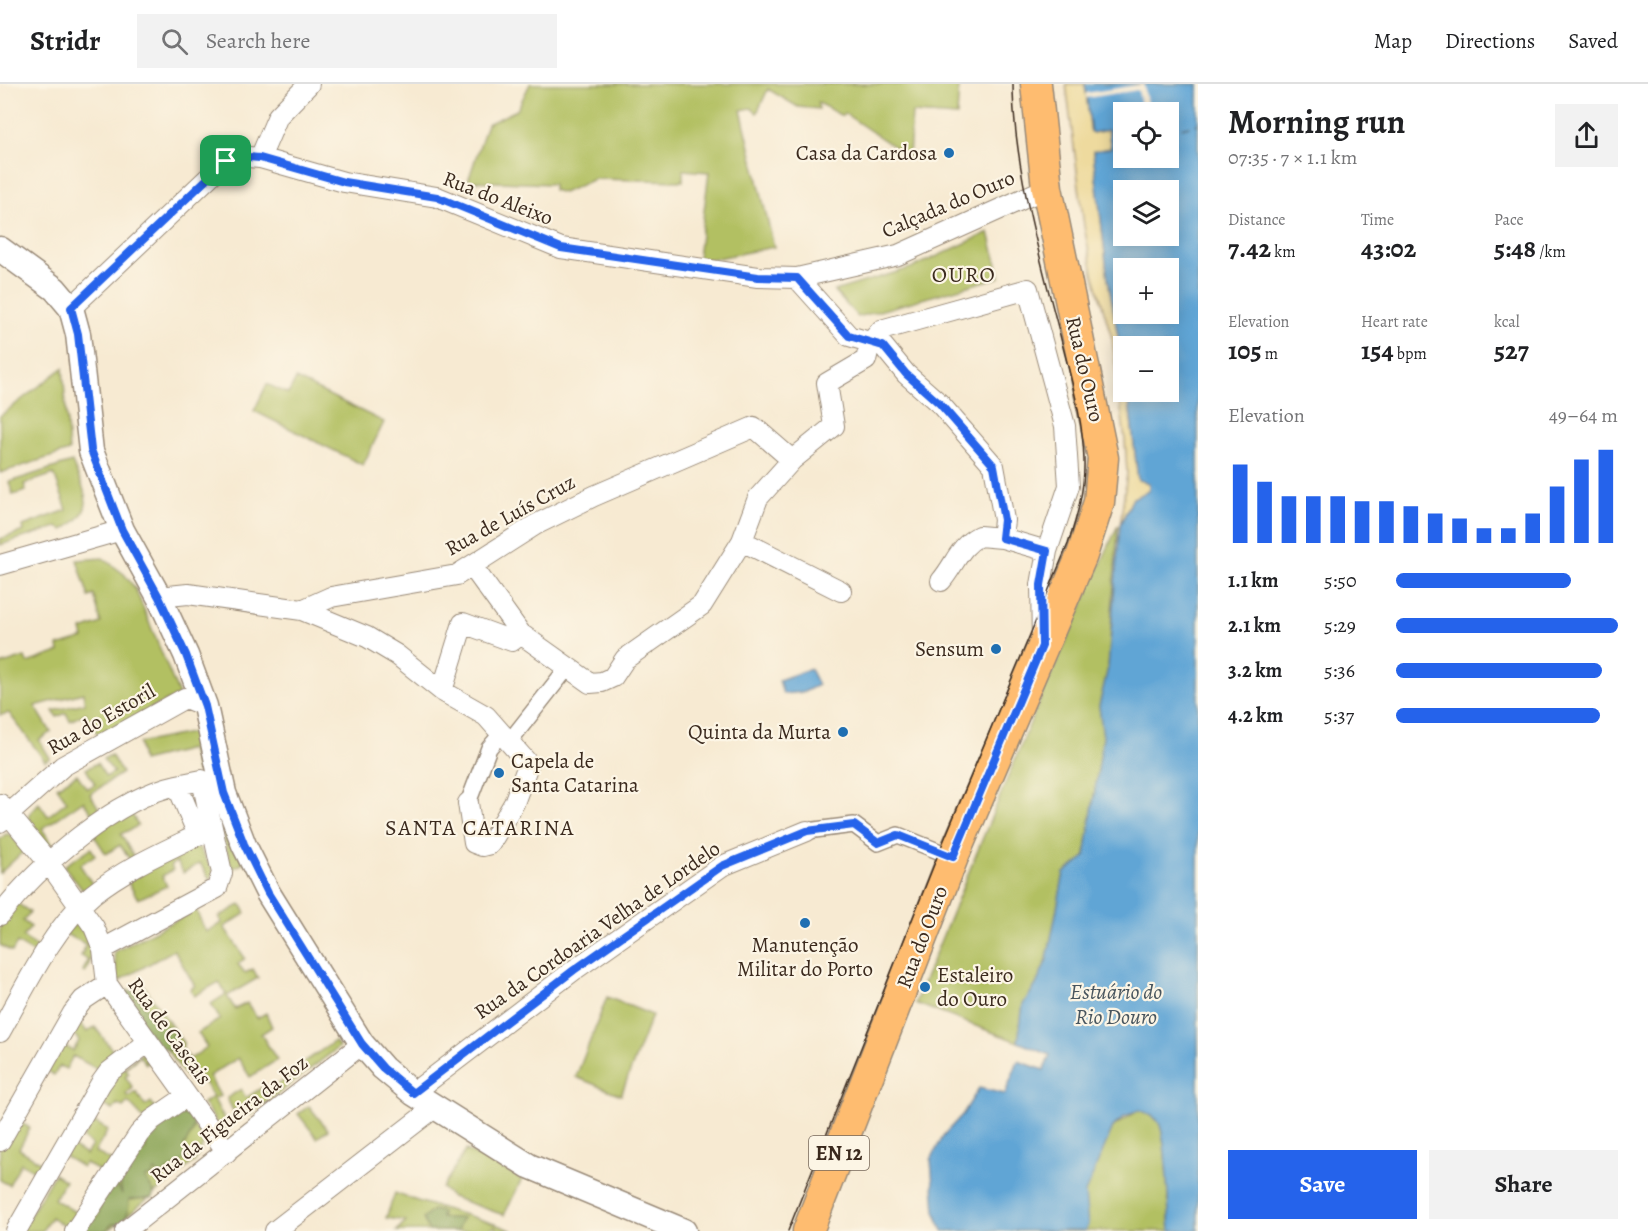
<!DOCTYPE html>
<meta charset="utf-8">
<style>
body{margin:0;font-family:Alegreya,serif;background:#f2f2f2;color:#202124;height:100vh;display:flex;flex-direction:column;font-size:22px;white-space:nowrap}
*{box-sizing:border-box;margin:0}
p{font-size:20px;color:#757577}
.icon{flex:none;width:33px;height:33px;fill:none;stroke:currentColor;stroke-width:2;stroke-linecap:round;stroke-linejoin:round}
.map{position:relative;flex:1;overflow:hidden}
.panel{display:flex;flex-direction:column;background:#fff;width:450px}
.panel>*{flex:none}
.controls{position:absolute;left:1113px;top:18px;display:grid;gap:12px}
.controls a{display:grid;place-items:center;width:66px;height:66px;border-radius:0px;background:#fff;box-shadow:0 3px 15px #0003;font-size:30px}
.pin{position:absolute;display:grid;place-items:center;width:51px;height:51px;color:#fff;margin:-26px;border-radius:12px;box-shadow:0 3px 9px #0006}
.round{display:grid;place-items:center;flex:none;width:63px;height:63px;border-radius:0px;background:#f2f2f2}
.summary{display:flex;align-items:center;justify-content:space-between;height:102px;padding:0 30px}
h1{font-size:33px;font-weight:700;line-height:45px}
.stats{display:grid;grid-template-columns:repeat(3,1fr);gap:9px;height:102px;padding:6px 30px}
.stats div{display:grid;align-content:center}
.stats b{font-size:26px;font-weight:700}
.stats small{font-size:16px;font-weight:400}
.stats p{font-size:16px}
.chart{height:168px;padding:12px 30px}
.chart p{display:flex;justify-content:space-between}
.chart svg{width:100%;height:108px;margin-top:6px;stroke:#2563eb;stroke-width:6}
.button{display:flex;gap:12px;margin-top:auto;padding:12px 30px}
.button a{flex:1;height:69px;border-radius:0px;background:#2563eb;color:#fff;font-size:24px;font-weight:700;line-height:69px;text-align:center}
.button a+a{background:#f2f2f2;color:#202124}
ul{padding:0 30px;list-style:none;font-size:20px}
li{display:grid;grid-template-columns:96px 72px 1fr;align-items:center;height:45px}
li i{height:15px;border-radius:8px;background:#2563eb}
header{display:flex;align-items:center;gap:36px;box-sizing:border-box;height:84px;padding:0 30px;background:#fff;border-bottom:2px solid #e0e0e0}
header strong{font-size:28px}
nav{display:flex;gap:33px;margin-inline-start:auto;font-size:21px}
.search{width:420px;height:54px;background:#f2f2f2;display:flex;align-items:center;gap:15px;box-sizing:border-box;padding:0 21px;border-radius:0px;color:#757577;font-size:22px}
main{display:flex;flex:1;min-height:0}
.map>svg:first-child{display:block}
.green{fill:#b2c062;stroke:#767540;stroke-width:1.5}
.forest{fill:#8da658;stroke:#64683b;stroke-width:1.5}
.sand{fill:#eeda9e;stroke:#94825e;stroke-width:1.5}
.water{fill:#60a5d5;stroke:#4e687a;stroke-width:1.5;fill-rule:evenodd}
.pier{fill:#f7ead2}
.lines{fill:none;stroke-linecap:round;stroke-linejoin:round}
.ferry{stroke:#48555e;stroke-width:1.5;stroke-dasharray:8 6;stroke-linecap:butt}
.pedestrian-casing{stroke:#998a78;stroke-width:18}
.minor-casing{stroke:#998a78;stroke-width:22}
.tertiary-casing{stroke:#998a78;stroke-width:27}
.primary-casing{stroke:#998a78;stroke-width:33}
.pedestrian{stroke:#fff;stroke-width:15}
.minor{stroke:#fff;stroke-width:20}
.tertiary{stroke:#fff;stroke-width:24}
.primary{stroke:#febc70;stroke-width:30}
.tram{stroke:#3b2a1e;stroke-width:1.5}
.route-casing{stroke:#fff;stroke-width:12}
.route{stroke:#2563eb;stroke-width:8}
.poi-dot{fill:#1f6fb2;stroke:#fcf5e5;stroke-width:2}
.labels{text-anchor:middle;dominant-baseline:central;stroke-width:4.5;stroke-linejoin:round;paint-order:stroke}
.shield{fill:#fcf5e5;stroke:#75675a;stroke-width:1.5}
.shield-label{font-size:20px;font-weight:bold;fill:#3b2a1e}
.poi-label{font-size:21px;fill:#3b2a1e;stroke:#fcf5e5;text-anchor:end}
.street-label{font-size:21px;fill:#3b2a1e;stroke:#fcf5e5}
.neighbourhood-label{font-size:22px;letter-spacing:1.5px;fill:#3b2a1e;stroke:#fcf5e5}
.water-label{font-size:22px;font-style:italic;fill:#48555e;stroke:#fcf5e5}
</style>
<header>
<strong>Stridr</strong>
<div class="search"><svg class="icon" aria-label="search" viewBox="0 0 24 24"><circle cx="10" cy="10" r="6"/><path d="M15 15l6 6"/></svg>Search here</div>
<nav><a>Map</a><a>Directions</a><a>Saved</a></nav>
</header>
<main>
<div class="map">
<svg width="1198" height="1147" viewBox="0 0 1198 1147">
<rect width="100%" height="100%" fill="#fcf5e5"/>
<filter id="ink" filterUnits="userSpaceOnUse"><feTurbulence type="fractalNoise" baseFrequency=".0167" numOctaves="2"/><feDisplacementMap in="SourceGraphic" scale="12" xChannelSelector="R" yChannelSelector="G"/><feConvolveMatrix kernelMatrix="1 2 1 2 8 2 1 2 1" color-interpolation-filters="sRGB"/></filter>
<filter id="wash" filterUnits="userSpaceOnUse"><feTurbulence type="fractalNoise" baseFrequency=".008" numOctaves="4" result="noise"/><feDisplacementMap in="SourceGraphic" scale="24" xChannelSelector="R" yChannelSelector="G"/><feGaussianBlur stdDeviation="1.35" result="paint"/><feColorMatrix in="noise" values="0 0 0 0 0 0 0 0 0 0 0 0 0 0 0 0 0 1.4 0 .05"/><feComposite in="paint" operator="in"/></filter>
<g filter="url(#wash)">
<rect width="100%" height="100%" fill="#f7ead2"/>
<!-- green -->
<path class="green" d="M530 0H959L957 32 912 29 909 73 844 29 842 32 817 18 819 25 798 23 768 5 757 29 751 24 741 26 774 163 708 176 698 174 709 88 683 86V97L594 95 563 109 553 106V100L468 97 487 40 517 26Z
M989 148 1000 193 858 233 834 207 914 183Z
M63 284 69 367 0 389V332Z
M296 295 384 338 363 381 254 327 267 300 288 310Z
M72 378C85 410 99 425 63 446L57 443 0 461V455L24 447 23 442 67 426 54 390 24 400 26 407 13 411 9 398Z
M1118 441 1108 584 1099 622 1103 653 1085 773 1064 789 1047 875 1036 901 1023 920 1018 958 915 919 1033 632Z
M103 474 124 490 135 504 179 611 98 651 86 629 70 637 66 629 57 633 53 627 85 619 83 609 35 622 51 648 39 656 50 674 45 677 9 629 0 631V581L25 573 27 579 59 568 58 562 84 554 82 546 101 539 94 511 89 513 77 476Z
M200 647 244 779 232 785 205 689H197L191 665 142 677 139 659Z
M111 671 122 689 90 710 102 729 95 734 83 717 42 745 54 763 50 765 28 737 29 730 39 719 48 732 67 717 57 703 77 690 87 705 95 700 86 685 97 679 106 693 114 688 103 675Z
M130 726 138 742 121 750 135 775 131 777 120 761 106 770 93 750Z
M6 750 11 751 24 767 0 789V755Z
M194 762 199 764 214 788 210 796 200 779 183 789 177 778 171 781 173 786 162 792 167 802 138 815 126 795Z
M91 764 95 771 80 781 93 801 84 808 64 782Z
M15 818 30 828 23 837 31 843 23 853 38 864 37 871 17 859 12 868 0 861V836Z
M241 820 246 829 224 843 245 874 238 880 245 889 253 885 258 894 227 912 235 925 247 919 257 934 266 929 272 943 261 950 277 976 250 993 238 974 209 992 220 1012 214 1015 229 1045H221L203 1019 213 1013 199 990 189 997 130 914 144 902 183 959 182 965 190 975 207 963 198 949 220 935 211 920 226 910 219 898 194 912 190 905 195 902 174 866 117 898 114 868 196 826 206 848 222 839 219 833Z
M78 836C90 856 97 867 85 889L83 887 88 876 81 872 86 860 65 850Z
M607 913 652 931 621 1011 576 993Z
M75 931 87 948 95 943 116 971 99 986 73 972 66 985 60 982 54 991 43 985 59 958 73 967 79 957 68 942Z
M335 957 339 963 250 1031 244 1021 233 1027 227 1014 241 1005 246 1014 266 1001 270 1006 289 993 288 989Z
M142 968 149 978 146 980 140 972 125 984 129 989 125 992 133 1004 126 1010 128 1013 136 1008 145 1022 151 1018 157 1026 144 1035 128 1018 123 1023 117 1020 113 1026 95 1017 108 998Z
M309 1022 328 1046 317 1054 298 1030Z
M179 1023 200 1050 203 1061 195 1077 108 1147H81L141 1052Z
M1139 1026C1146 1029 1155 1032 1159 1039 1167 1055 1168 1126 1170 1147H1062L1113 1043Z
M16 1036 30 1044 19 1065 45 1081 40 1090 21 1079 9 1101 0 1096V1065Z
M93 1037 108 1046 95 1068 112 1077 106 1091 85 1079 82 1083 64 1072 70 1061 86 1071 92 1061 83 1054Z
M466 1066 522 1095 504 1131 452 1113 442 1104Z
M54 1090 65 1097 54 1115 80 1131 70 1146 51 1133 42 1147H21Z
M395 1109C434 1125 474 1130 513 1147H497L495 1143 485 1147H396L406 1137 386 1134Z"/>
<!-- forest -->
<path class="forest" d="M127 907H133C141 920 154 928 161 942L164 940 170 944 175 960 172 966 161 964 124 918Z
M175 1028 191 1033 194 1038 192 1049 184 1062 186 1075 161 1092 155 1087 152 1092 145 1094 154 1108 152 1114 129 1116 128 1128 122 1140H112L105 1147H79C89 1130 103 1144 99 1115L115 1103H118L122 1110 120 1097 134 1066 142 1068 146 1065 145 1052Z
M433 1126 442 1128 441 1134H462L457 1147H429L423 1135Z"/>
<!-- sand -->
<path class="sand" d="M1066 0H1085L1091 49 1108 46 1111 65 1093 68 1108 194 1123 281 1124 308H1128L1138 396 1150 399 1149 408 1133 414 1120 441 1127 389 1125 356 1112 254 1093 189 1084 142Z"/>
<!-- water -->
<path class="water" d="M1085 0H1198V1147H1170C1168 1125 1167 1055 1159 1039 1155 1032 1147 1029 1139 1026L1124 1033 1113 1043 1085 1109 1088 1141 1085 1147H943L935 1127 931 1076 943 1052 963 1030 979 1004 1005 1010 1018 977 1044 986 1050 971 1018 958 1023 920 1036 901 1047 875 1064 789 1085 773 1103 653 1099 622 1108 584 1120 441 1133 414 1149 407V399L1138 396 1128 308H1168V262H1124L1123 281 1108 195 1093 67 1111 64 1108 46 1091 49ZM1124 28H1168V74H1124ZM1124 106H1168V152H1124ZM1124 184H1168V230H1124Z
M810 585 818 601 804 608 783 610 779 596Z"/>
<!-- pier -->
<path class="pier" d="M1144 0 1147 20 1141 21 1138 6 1086 14V9Z"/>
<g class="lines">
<!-- ferry -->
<path class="ferry" d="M1168 47 1198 40"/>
</g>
</g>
<g filter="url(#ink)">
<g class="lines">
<defs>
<path id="pedestrian" d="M509 658 568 583
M468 719 489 664 501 650
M807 747 854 741 878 759 898 751 953 773"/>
<path id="minor" d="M260 74 278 32 309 0
M797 194 849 252 883 262 906 290 940 320 994 382 1004 436 1002 454
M71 224 226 77 236 72 260 74 344 98 437 113 561 164 758 193 797 194 898 171 1047 104
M742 457 841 507
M0 481 122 446
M472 482 521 550 590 599 602 598 613 593 625 575 702 521 742 457 758 414 792 376 834 342 827 299 866 276 870 259 881 246 1028 205 1065 342 1069 402 1047 467 1041 501 1042 557
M941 497C955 481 959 462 979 452L1002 454 1047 467
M159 513 188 510 302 526 331 513 457 491 535 441 594 412 754 343 792 376
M302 526 367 553 397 571 442 607 486 632 525 676 528 681 514 719 490 760 482 762 474 759 468 719
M442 607 463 539 512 557 521 550
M202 696 213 748 198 751 177 701Z
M0 720 48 778 94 843 103 865 107 900 227 1068
M0 738 63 682 185 614 205 622
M0 831C38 782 116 714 177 701
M103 865 217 804 222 789 213 748
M0 948C25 904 53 843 93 810 124 785 163 768 198 751
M413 1009 574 886 722 782 807 747
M0 1057 73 929 83 916 107 900
M16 1147 101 999 109 988 147 959
M75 1147 139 1050 152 1036 187 1012
M125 1147 362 960
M275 1147 434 1024"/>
<path id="tertiary" d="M0 165 55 205 71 224 78 250 91 367 122 446 159 513 186 571 205 622 224 709 244 761 268 809 362 960 383 984 413 1009 529 1082 684 1147"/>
<path id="primary" d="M808 1147 953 773 1082 471 1099 418 1103 374 1047 104 1036 0"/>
</defs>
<!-- pedestrian casing -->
<use href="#pedestrian" class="pedestrian-casing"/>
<!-- minor casing -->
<use href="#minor" class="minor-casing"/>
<!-- tertiary casing -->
<use href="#tertiary" class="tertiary-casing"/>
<!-- primary casing -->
<use href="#primary" class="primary-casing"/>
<!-- pedestrian -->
<use href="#pedestrian" class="pedestrian"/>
<!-- minor -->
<use href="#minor" class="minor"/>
<!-- tertiary -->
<use href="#tertiary" class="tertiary"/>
<!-- primary -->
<use href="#primary" class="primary"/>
<!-- tram -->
<path class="tram" d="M788 1147 939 768 1068 460C1077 433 1085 405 1084 376 1083 333 1070 292 1060 251 1040 174 1013 79 1013 0"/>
</g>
</g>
<g class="lines" filter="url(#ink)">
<defs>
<path id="route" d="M236 72 260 74 344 98 437 113 561 164 758 193 797 194 849 252 883 262 906 290 940 320 994 382 1004 436 1002 454 1047 467 1041 501 1042 562 953 773 898 751 878 759 854 741 807 747 722 782 574 886 413 1009 383 984 362 960 268 809 244 760 224 709 205 622 186 571 159 513 122 446 91 366 78 250 71 224 226 77Z"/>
</defs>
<!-- route casing -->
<use href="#route" class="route-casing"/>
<!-- route -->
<use href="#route" class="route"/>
</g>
<!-- markers -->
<g class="poi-dot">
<circle cx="949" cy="69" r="6"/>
<circle cx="996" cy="565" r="6"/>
<circle cx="843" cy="648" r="6"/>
<circle cx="499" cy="689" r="6"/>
<circle cx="805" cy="839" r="6"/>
<circle cx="925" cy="903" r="6"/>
</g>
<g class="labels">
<!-- shield labels -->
<rect class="shield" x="809" y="1052" width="60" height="34" rx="4.5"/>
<g class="shield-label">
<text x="839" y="1069">EN 12</text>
</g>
<!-- poi labels -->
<g class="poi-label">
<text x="937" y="69">Casa da Cardosa</text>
<text x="984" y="565">Sensum</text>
<text x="831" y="648">Quinta da Murta</text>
<text x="511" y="677" text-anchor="start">Capela de<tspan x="511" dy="24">Santa Catarina</tspan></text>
<text x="805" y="861" text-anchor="middle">Manutenção<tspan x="805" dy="24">Militar do Porto</tspan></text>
<text x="937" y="891" text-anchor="start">Estaleiro<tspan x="937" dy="24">do Ouro</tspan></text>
</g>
<!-- street labels -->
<g class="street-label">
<text transform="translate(498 114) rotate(21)">Rua do Aleixo</text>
<text transform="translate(948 120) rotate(-23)">Calçada do Ouro</text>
<text transform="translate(1085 285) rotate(77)">Rua do Ouro</text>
<text transform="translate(510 431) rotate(-29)">Rua de Luís Cruz</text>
<text transform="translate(101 635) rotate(-30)">Rua do Estoril</text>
<text transform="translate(597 846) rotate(-35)">Rua da Cordoaria Velha de Lordelo</text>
<text transform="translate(922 853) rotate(-69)">Rua do Ouro</text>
<text transform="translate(170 947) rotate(54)">Rua de Cascais</text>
<text transform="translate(229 1035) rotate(-38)">Rua da Figueira da Foz</text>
</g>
<!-- neighbourhood labels -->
<g class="neighbourhood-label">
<text x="964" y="191">OURO</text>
<text x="480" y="744">SANTA CATARINA</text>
</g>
<!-- water labels -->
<g class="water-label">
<text x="1116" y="908">Estuário do<tspan x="1116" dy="25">Rio Douro</tspan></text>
</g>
</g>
</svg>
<div class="controls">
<a><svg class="icon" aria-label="locate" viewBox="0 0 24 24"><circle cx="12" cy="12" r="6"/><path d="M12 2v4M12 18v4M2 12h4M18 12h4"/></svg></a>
<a><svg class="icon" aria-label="layers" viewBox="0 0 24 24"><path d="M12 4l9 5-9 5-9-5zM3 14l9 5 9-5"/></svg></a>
<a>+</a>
<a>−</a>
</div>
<div class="pin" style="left:226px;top:77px;background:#1e9e55"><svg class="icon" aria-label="arrive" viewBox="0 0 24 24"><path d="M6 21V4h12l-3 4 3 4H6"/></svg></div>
</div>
<section class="panel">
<div class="summary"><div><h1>Morning run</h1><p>07:35 · 7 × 1.1 km</p></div><a class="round"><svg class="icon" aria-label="share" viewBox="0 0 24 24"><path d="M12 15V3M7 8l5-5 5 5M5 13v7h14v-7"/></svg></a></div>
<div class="stats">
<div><p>Distance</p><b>7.42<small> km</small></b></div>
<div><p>Time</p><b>43:02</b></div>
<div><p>Pace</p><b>5:48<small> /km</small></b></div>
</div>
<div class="stats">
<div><p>Elevation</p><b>105<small> m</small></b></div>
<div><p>Heart rate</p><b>154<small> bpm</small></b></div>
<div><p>kcal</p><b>527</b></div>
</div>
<div class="chart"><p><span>Elevation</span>49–64 m</p>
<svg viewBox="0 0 160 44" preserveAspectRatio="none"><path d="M5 44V12M15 44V19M25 44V25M35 44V25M45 44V25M55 44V27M65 44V27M75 44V29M85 44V32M95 44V34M105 44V38M115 44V38M125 44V32M135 44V21M145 44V10M155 44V6"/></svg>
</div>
<ul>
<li><b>1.1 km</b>5:50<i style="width:79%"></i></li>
<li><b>2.1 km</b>5:29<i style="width:100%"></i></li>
<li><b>3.2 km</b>5:36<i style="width:93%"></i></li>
<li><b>4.2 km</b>5:37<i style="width:92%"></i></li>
</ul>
<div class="button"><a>Save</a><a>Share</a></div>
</section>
</main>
